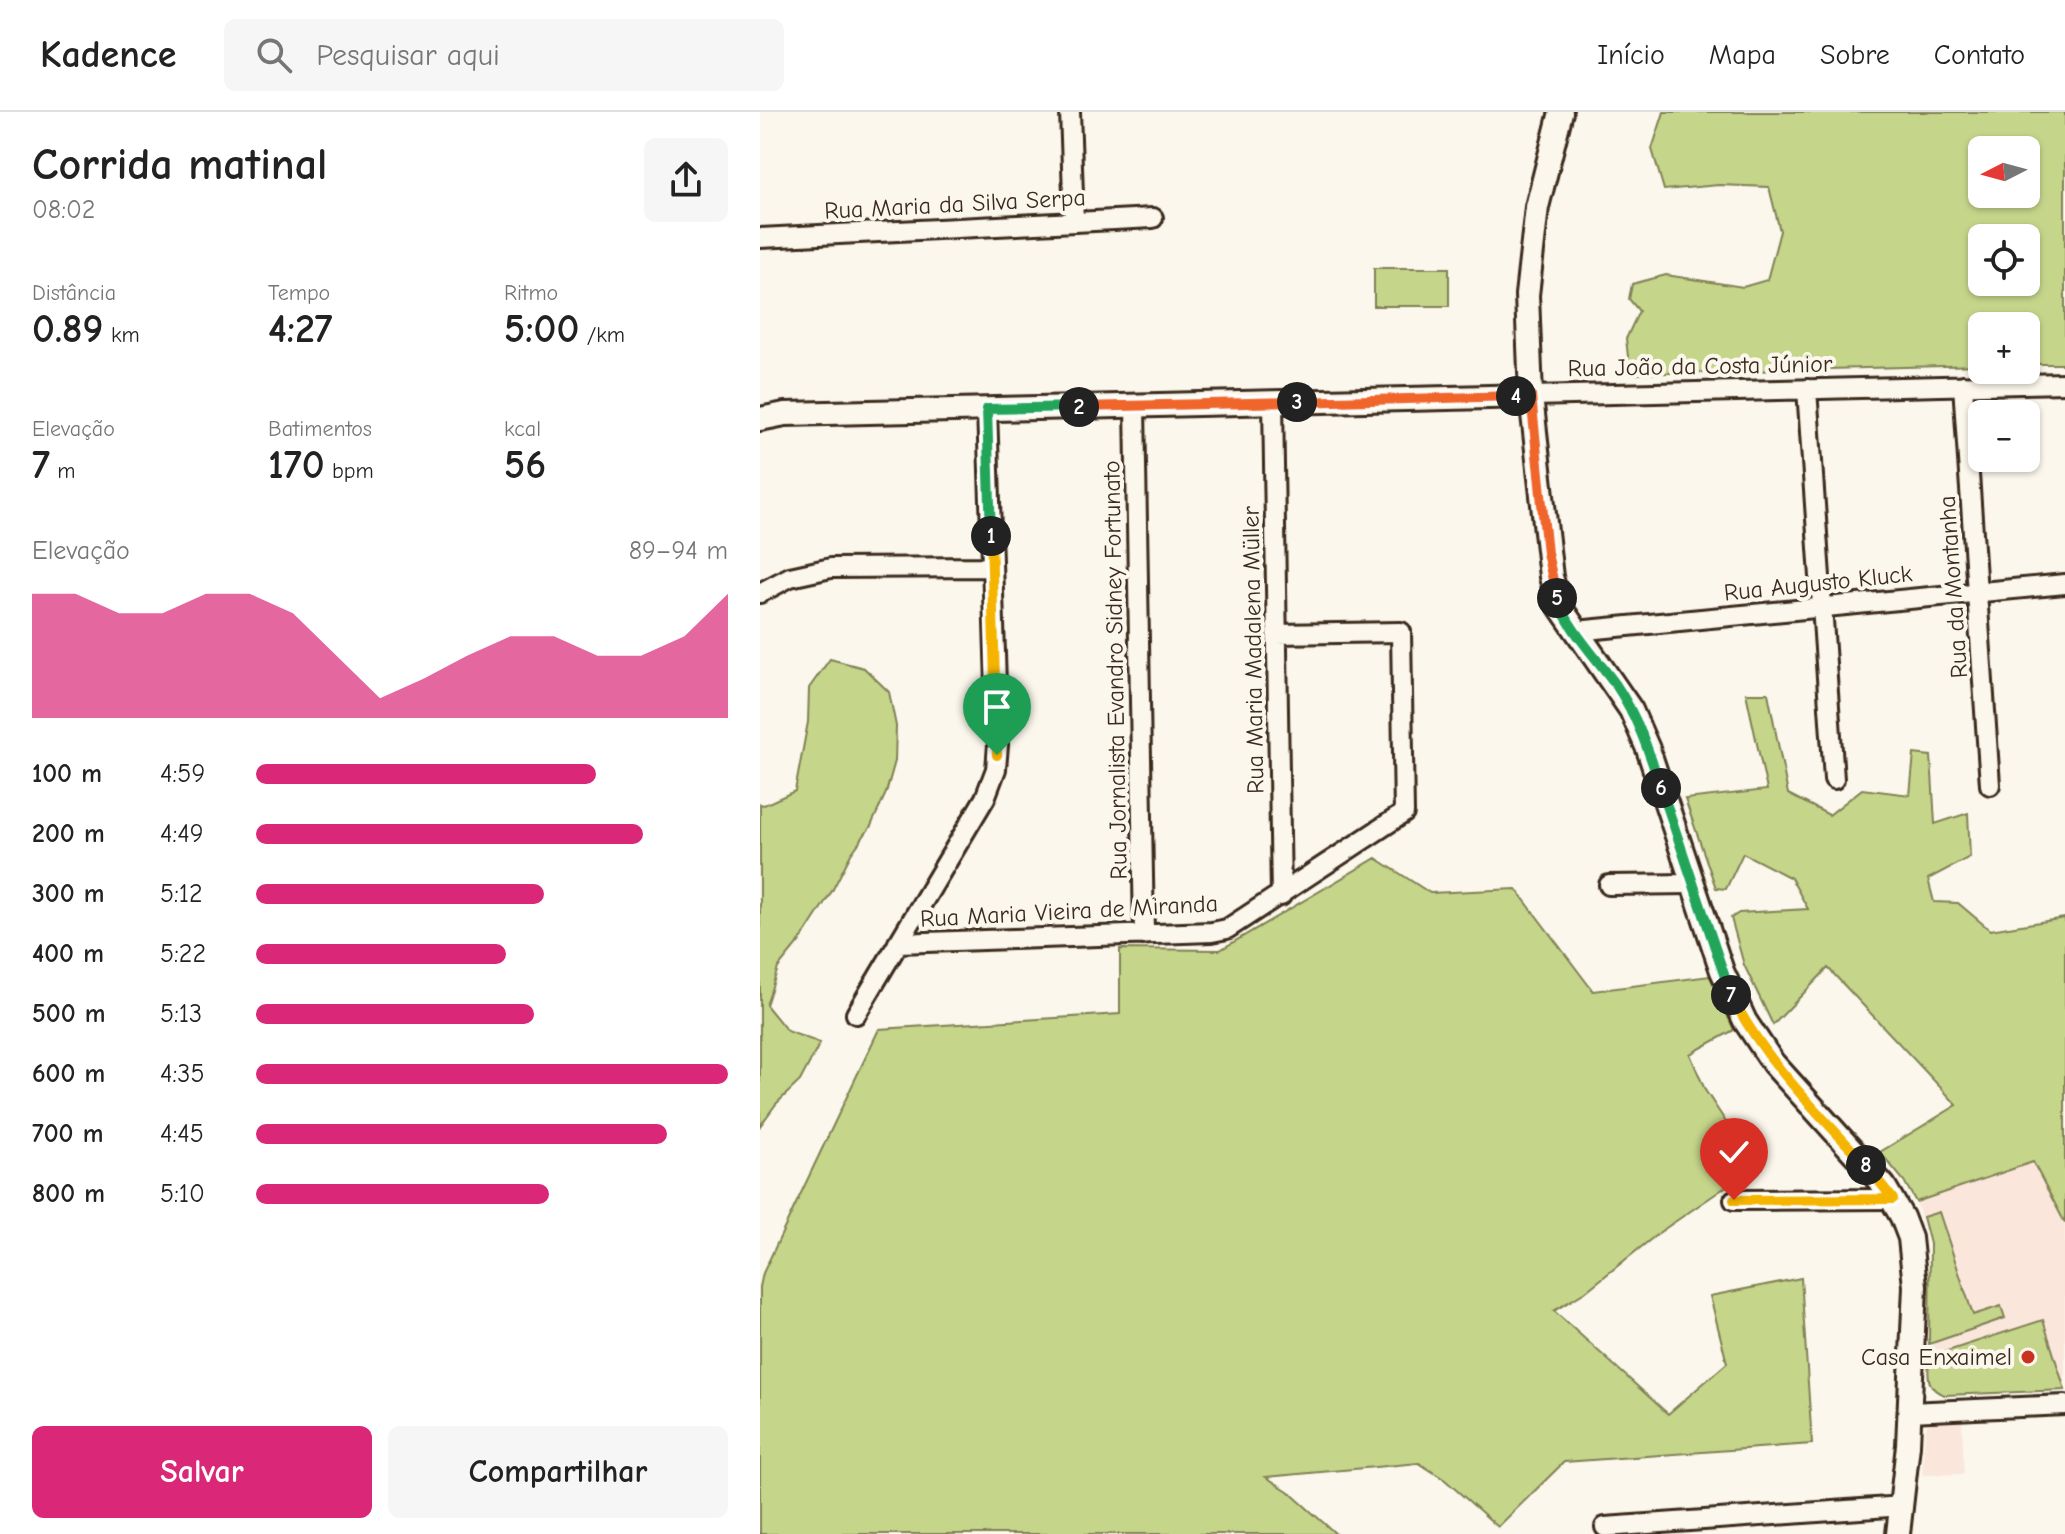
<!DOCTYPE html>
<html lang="pt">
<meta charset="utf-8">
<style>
body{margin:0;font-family:"Comic Neue",sans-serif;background:#f6f6f6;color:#222;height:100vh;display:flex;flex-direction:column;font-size:30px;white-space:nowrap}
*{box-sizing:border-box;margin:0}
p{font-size:26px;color:#767676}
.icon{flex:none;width:44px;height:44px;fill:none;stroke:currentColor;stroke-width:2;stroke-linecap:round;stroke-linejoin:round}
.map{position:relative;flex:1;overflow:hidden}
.side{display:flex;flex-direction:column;background:#fff;width:760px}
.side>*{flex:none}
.needle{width:52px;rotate:264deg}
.fabs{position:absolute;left:1208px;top:24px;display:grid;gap:16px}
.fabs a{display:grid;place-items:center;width:72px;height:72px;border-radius:12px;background:#fff;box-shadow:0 2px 6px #0004;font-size:40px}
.pin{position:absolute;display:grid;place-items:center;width:68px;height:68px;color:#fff;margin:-82px -34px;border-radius:50% 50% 50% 0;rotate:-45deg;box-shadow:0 0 8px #0007}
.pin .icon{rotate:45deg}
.km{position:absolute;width:40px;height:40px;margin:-20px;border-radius:50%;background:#222;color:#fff;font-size:22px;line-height:40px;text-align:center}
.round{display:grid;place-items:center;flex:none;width:84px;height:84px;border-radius:12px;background:#f6f6f6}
.summary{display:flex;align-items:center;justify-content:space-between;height:136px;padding:0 32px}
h1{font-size:44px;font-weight:700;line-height:60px}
.metrics{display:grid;grid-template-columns:repeat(3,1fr);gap:12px;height:136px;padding:8px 32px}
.metrics div{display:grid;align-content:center}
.metrics b{font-size:40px;font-weight:700}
.metrics small{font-size:22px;font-weight:400}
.metrics p{font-size:22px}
.chart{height:224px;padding:16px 32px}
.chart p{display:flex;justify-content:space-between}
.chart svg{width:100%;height:144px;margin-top:8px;fill:#db2777;opacity:.7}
.action{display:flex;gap:16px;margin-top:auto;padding:16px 32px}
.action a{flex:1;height:92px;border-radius:12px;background:#db2777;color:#fff;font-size:32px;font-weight:700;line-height:92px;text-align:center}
.action a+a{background:#f6f6f6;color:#222}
ul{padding:0 32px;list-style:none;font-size:26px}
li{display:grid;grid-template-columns:128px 96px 1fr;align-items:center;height:60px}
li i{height:20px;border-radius:10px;background:#db2777}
header{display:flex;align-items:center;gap:48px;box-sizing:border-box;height:112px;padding:0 40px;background:#fff;border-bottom:2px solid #e0e0e0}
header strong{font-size:38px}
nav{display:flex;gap:44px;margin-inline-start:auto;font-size:28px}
.search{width:560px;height:72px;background:#f6f6f6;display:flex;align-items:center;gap:20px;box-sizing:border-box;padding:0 28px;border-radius:12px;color:#767676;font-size:30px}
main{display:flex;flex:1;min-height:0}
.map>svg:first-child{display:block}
.built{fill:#fbe6dc}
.green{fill:#c5d68b;stroke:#808054;stroke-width:2;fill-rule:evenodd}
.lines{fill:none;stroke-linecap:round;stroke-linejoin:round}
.minor-casing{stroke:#3b2a1e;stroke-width:24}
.major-casing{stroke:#3b2a1e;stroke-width:28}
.minor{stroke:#fbf7ec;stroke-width:18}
.major{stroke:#fbf7ec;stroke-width:22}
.split-1-casing{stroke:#fff;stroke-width:16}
.split-2-casing{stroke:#fff;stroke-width:16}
.split-3-casing{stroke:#fff;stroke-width:16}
.split-4-casing{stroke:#fff;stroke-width:16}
.split-5-casing{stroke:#fff;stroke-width:16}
.split-6-casing{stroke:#fff;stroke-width:16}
.split-7-casing{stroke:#fff;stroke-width:16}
.split-8-casing{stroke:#fff;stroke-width:16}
.split-9-casing{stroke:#fff;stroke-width:16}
.split-1{stroke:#f5b400;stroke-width:10}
.split-2{stroke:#22a559;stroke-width:10}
.split-3{stroke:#f0652b;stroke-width:10}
.split-4{stroke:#f0652b;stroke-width:10}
.split-5{stroke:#f0652b;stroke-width:10}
.split-6{stroke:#22a559;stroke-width:10}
.split-7{stroke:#22a559;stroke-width:10}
.split-8{stroke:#f5b400;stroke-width:10}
.split-9{stroke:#f5b400;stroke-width:10}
.poi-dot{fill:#c8321e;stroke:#fbf7ec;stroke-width:3}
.labels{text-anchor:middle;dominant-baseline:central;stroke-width:8;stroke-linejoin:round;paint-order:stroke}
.street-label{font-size:24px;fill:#3b2a1e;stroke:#fbf7ec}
.poi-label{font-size:24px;fill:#3b2a1e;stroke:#fbf7ec;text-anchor:end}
</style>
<header>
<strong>Kadence</strong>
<div class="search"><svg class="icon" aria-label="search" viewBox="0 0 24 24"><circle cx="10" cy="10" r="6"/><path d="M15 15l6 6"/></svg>Pesquisar aqui</div>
<nav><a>Início</a><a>Mapa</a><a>Sobre</a><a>Contato</a></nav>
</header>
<main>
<section class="side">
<div class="summary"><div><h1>Corrida matinal</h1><p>08:02</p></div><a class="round"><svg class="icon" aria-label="share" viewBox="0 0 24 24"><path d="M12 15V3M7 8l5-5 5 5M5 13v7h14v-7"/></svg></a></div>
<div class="metrics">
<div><p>Distância</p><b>0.89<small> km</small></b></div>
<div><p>Tempo</p><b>4:27</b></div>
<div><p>Ritmo</p><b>5:00<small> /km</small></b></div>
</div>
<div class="metrics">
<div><p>Elevação</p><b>7<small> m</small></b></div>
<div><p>Batimentos</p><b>170<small> bpm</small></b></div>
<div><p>kcal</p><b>56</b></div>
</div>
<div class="chart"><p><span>Elevação</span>89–94 m</p>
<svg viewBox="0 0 160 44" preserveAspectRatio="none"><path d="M0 44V6L10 6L20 12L30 12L40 6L50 6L60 12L70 25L80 38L90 32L100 25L110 19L120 19L130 25L140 25L150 19L160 6V44z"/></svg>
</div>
<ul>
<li><b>100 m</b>4:59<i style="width:72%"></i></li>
<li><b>200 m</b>4:49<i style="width:82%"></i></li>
<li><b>300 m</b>5:12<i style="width:61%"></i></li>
<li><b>400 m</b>5:22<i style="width:53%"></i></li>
<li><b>500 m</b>5:13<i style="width:59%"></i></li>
<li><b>600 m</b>4:35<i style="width:100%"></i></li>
<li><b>700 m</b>4:45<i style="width:87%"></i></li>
<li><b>800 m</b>5:10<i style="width:62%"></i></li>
</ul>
<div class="action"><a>Salvar</a><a>Compartilhar</a></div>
</section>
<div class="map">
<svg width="1305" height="1422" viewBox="0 0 1305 1422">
<rect width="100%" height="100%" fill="#fbf7ec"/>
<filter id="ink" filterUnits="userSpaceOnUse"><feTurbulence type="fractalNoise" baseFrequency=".0125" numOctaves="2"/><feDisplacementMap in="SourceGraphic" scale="16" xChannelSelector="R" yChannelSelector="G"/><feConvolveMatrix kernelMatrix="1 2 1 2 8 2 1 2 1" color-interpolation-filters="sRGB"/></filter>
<g filter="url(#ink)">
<!-- built -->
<path class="built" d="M1273 1050 1305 1111V1278L1179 1282 1170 1273 1168 1265 1170 1132 1156 1090Z
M1202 1309 1204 1362 1162 1363 1165 1318 1168 1312 1173 1310Z"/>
<!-- green -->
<path class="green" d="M904 0H1305V252H1266V214H1222V253L870 262 866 227 879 199 869 187 872 172 906 163 983 175 1007 168 1020 119 1009 75 959 73 904 78 892 37ZM1266 38V82H1222V38ZM1266 126V170H1222V126Z
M614 156H689V194H614Z
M70 547 104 556 129 580 136 614 135 649 126 681 111 714 91 742 72 779 40 829 18 856 6 893 27 919 60 931 40 969 16 992 0 1014V692L4 693 35 679 48 610 49 576Z
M986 581H1008L1028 682 1069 703 1102 677 1150 683 1154 642 1171 644 1175 712 1208 701 1210 745 1168 767 1174 790 1198 791 1230 818 1305 806V1111L1273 1050 1156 1090 1144 1069 1120 1040 1197 993 1068 856 1013 913 984 853 971 806 979 801 1048 797 1031 766 983 741 966 777 956 776 925 687 1007 678Z
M616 746 670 781 756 777 833 879 950 864 974 918 930 942 945 978 996 1056 986 1061 900 1120 825 1180 794 1199 908 1302 967 1251 950 1184 1041 1166 1052 1332 804 1350 738 1415 685 1368 659 1351 506 1365 528 1379 576 1422H0V1175L3 1161 119 917 360 902V837L460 838Z
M1179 1100 1213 1203 1241 1194 1245 1206 1169 1232 1170 1132 1163 1105Z
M1283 1208 1305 1278 1185 1283C1165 1277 1168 1262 1169 1245Z"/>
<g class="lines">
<defs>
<path id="minor" d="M310 0 314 110
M0 126 393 106
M1203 273 1230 673
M1047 277 1074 667
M771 284 1305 271
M513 290 521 784
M375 294 384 823
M0 481 30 465 71 456 232 455
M816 519 1305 472
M849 773 932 772
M138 831 452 820 467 817 644 701 641 520 516 522
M96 902 225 686 236 657 238 633 227 297
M974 1088 1133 1087
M1149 1300 1305 1293
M845 1415 1143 1394"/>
<path id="major" d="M801 0 777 95 767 183 771 284 791 465 800 495 871 598 888 637 962 859 985 909 1013 951 1124 1074 1142 1105 1150 1126 1155 1174 1148 1333 1138 1422
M0 307 25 302 771 284"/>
</defs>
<!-- minor casing -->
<use href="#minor" class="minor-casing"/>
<!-- major casing -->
<use href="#major" class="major-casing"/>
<!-- minor -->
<use href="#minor" class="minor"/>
<!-- major -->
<use href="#major" class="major"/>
</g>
</g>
<g class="lines" filter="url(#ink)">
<defs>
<path id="split-1" d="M231 424 237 643"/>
<path id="split-2" d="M231 424 227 297 319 295"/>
<path id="split-3" d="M319 295 537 290"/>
<path id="split-4" d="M537 290 756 284"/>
<path id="split-5" d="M756 284H771L787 441 797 486"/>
<path id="split-6" d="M797 486C809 518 836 545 856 573 877 604 889 640 901 676"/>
<path id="split-7" d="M901 676 971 883"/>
<path id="split-8" d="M971 883C1004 949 1057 999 1106 1053"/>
<path id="split-9" d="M974 1088 1133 1087 1106 1053"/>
</defs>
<!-- split-1 casing -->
<use href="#split-1" class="split-1-casing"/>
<!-- split-2 casing -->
<use href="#split-2" class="split-2-casing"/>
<!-- split-3 casing -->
<use href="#split-3" class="split-3-casing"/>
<!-- split-4 casing -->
<use href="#split-4" class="split-4-casing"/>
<!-- split-5 casing -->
<use href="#split-5" class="split-5-casing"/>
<!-- split-6 casing -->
<use href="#split-6" class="split-6-casing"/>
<!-- split-7 casing -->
<use href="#split-7" class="split-7-casing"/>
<!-- split-8 casing -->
<use href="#split-8" class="split-8-casing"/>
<!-- split-9 casing -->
<use href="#split-9" class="split-9-casing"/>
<!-- split-1 -->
<use href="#split-1" class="split-1"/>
<!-- split-2 -->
<use href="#split-2" class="split-2"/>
<!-- split-3 -->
<use href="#split-3" class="split-3"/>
<!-- split-4 -->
<use href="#split-4" class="split-4"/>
<!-- split-5 -->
<use href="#split-5" class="split-5"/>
<!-- split-6 -->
<use href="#split-6" class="split-6"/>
<!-- split-7 -->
<use href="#split-7" class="split-7"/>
<!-- split-8 -->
<use href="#split-8" class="split-8"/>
<!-- split-9 -->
<use href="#split-9" class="split-9"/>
</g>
<!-- markers -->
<circle class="poi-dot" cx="1268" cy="1245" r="8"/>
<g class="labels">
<!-- street labels -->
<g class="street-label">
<text transform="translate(195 92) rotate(-3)">Rua Maria da Silva Serpa</text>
<text transform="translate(940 254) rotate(-1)">Rua João da Costa Júnior</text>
<text transform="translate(1058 471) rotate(-6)">Rua Augusto Kluck</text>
<text transform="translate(1193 475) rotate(-94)">Rua da Montanha</text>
<text transform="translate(493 538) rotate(-91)">Rua Maria Madalena Müller</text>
<text transform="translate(355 558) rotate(-91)">Rua Jornalista Evandro Sidney Fortunato</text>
<text transform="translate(309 799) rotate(-3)">Rua Maria Vieira de Miranda</text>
</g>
<!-- poi labels -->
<g class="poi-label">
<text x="1252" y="1245">Casa Enxaimel</text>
</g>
</g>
</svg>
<div class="fabs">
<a><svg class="needle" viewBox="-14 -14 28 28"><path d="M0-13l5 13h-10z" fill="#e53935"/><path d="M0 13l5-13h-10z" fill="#767676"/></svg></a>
<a><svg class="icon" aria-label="locate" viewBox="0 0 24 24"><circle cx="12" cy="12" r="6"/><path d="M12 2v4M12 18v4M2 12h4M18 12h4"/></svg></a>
<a>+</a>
<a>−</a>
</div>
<div class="pin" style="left:237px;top:643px;background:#1e9e55"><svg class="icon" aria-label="arrive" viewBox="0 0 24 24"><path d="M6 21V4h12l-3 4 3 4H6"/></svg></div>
<div class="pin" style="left:974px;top:1088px;background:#d93025"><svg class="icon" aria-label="check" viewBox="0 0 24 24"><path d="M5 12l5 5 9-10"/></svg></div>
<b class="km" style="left:231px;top:424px">1</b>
<b class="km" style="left:319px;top:295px">2</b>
<b class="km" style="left:537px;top:290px">3</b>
<b class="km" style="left:756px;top:284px">4</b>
<b class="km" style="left:797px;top:486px">5</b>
<b class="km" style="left:901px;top:676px">6</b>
<b class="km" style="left:971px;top:883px">7</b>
<b class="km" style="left:1106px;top:1053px">8</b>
</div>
</main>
